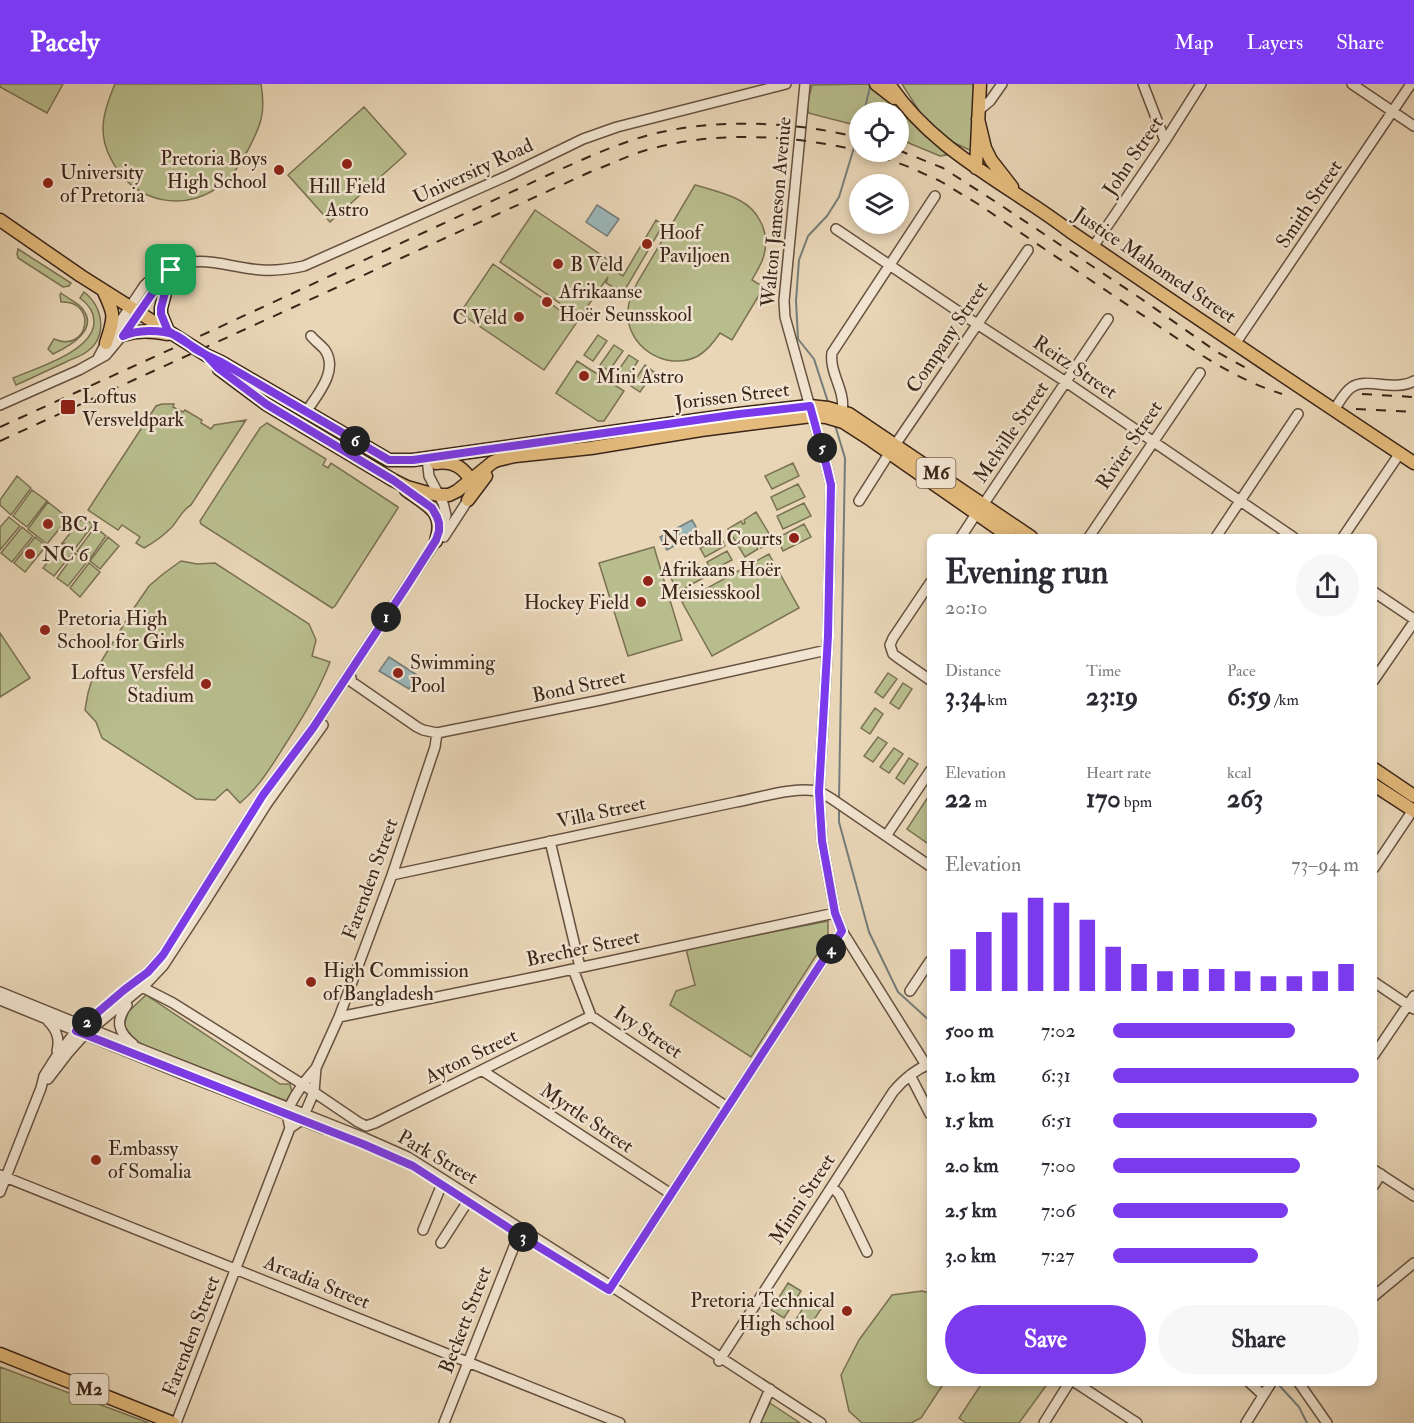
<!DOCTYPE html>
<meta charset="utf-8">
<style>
body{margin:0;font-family:"IM FELL Double Pica",serif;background:#f7f7f7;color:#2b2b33;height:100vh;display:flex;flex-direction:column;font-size:22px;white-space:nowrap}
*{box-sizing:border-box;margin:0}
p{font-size:20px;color:#7c7c81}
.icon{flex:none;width:33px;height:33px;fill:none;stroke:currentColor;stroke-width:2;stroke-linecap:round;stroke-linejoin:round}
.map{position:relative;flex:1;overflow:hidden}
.side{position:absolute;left:927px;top:450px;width:450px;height:852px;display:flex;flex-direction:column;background:#fff;border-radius:9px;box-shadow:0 3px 9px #0003}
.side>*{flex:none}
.buttons{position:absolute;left:849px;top:18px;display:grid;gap:12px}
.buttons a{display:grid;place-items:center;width:60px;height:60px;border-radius:50%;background:#fff;box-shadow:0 3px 9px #0003;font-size:30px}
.pin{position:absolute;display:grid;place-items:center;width:51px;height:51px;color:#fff;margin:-26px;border-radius:12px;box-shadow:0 3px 9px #0006}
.km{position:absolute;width:30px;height:30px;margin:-15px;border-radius:50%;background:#222;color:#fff;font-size:16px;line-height:30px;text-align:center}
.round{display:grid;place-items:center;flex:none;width:63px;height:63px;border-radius:32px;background:#f7f7f7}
.summary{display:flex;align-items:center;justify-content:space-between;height:102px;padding:0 18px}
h1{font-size:33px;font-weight:700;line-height:45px}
.stats{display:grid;grid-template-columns:repeat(3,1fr);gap:9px;height:102px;padding:6px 18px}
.stats div{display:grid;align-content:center}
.stats b{font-size:26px;font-weight:700}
.stats small{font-size:16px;font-weight:400}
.stats p{font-size:16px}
.chart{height:168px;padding:12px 18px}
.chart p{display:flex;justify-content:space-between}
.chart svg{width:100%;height:108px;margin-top:6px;stroke:#7c3aed;stroke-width:6}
.primary-button{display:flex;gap:12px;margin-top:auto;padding:12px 18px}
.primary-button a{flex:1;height:69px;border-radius:36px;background:#7c3aed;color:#fff;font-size:24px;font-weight:700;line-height:69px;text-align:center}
.primary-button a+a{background:#f7f7f7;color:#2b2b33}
ul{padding:0 18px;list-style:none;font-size:20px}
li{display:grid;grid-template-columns:96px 72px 1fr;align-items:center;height:45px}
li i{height:15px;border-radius:8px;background:#7c3aed}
header{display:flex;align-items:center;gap:36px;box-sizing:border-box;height:84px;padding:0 30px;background:#7c3aed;color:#fff}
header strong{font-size:28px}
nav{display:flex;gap:33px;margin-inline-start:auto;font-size:21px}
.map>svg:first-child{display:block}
.green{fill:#b8bd8d;stroke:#7a7153;stroke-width:1.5}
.water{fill:#9cb6b9;stroke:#757c79;stroke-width:1.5}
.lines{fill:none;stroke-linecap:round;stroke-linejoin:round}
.stream{stroke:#757c79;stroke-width:2}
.minor-casing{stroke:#665140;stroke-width:12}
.major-casing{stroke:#3b2519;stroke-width:15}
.minor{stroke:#f1e4d0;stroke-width:9}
.major{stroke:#e4bb7c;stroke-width:12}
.rail{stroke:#3b2519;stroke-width:2;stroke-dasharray:10 10;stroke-linecap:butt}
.route-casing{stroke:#fff;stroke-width:12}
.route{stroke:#7c3aed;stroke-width:8}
.poi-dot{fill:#8f2418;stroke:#f1e4d0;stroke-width:2}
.labels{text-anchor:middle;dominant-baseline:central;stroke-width:5;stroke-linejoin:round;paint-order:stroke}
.shield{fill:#f1e4d0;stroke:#725e50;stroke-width:1.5}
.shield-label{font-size:18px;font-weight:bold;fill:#3b2519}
.street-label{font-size:20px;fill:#3b2519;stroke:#f1e4d0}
.poi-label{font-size:20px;fill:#3b2519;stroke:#f1e4d0;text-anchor:start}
</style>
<header>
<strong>Pacely</strong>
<nav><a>Map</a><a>Layers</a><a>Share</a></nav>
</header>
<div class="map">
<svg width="1414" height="1339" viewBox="0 0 1414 1339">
<rect width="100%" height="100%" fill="#e9d6b7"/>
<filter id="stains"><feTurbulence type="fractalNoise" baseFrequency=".00333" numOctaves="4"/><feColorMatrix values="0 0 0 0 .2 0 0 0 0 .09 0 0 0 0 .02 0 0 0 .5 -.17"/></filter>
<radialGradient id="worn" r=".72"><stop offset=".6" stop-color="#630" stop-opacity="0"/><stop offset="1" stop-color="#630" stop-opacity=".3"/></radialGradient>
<!-- green -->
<path class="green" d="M0 0H63L47 29 0 3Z
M115 0H261C266 29 261 41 248 66 242 76 236 88 227 96 190 131 133 121 111 75 106 66 103 55 103 44 103 29 109 14 115 0Z
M869 0 883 7 947 71 940 72 899 55 898 28H860L859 42 808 29V17L812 1Z
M902 0H974L972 67 950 57 921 30Z
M364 23 406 70 330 138 288 91Z
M695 101C709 105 726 109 739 116 759 126 770 149 764 171 762 180 756 188 752 196L764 203 732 256 720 249C714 258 708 266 698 272 665 289 624 261 628 225 629 215 633 207 637 199Z
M535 126 616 181 613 186 623 192 656 136 663 141 623 209 606 199 608 193 580 233 500 178Z
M18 165 71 199 69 202 63 203 18 174 17 170Z
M493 180 577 238 544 286 460 229Z
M84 208C103 223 109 253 85 269 79 273 71 275 64 279 48 286 32 294 16 301L13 294C36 284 95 267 94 237 94 227 88 220 80 214Z
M61 209C67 214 75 217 81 223 101 245 70 262 53 270L48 265 54 255C89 270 98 216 61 218L60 211Z
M598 251 607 257 593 277 584 271Z
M614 261 623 267 609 287 600 281Z
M629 271 638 277 624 298 615 291Z
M577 277 624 307 604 337H598L556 309Z
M645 281 654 288 640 308 631 302Z
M162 320H174L173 323 183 328 185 326 202 336 201 339 211 345 214 341 246 336 191 421C182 426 179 435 172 443 163 452 155 458 144 464L136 459 140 453 122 441 118 446 88 426 156 322Z
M267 339 326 375 323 381 328 384 331 379 398 423V424L335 522 332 524 201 440 200 437 260 344Z
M793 379 799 392 772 405 765 392Z
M17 392 31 404 11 431 0 421V416Z
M798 400 805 413 777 426 771 413Z
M32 406 47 417 27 443 13 432Z
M48 418 68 434 47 460 28 445Z
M804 419 811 432 783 445 777 432Z
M756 428 773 456 761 464 758 460 756 462 758 465 745 473 728 445 741 437 743 440 745 439 744 436Z
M9 433 20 442 0 466V443Z
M83 433 93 441 74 466 63 458Z
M804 440 811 453 783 467 777 454Z
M22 443 33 452 12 478 1 469Z
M95 443 106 452 89 476 77 467Z
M35 453 46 462 25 488 14 479Z
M108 453 119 462 100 485 90 477Z
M721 453 725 462 705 473 700 464Z
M62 459 73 468 54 492 43 484Z
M654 463 682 556 628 572 599 479Z
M727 467 732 476 711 487 707 478Z
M75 469 87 478 68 502 57 494Z
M769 470 799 524 712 572 682 518Z
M181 477 197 480 215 479 309 540 316 556 312 572 330 578C318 609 301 636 283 664 271 683 258 704 240 719L227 705 215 716 196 715 102 654 96 638 85 626 88 609 94 589 134 524 149 502 163 490Z
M89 479 100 488 80 513 70 504Z
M697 479 705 493 678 508 671 494Z
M0 549 30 594 0 613Z
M888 589 897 595 883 614 875 608Z
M903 599 912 605 899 625 890 619Z
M875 624 883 630 870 650 861 644Z
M878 653 887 659 873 678 864 672Z
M894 664 903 670 889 689 880 683Z
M909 674 918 680 904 700 896 694Z
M930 710V761L907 745Z
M828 837V853L751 973 670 921 676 907 695 901 686 865Z
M146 911 280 1000H290L292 1008 286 1017 143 961 134 955 124 942 128 928Z
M788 1199 801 1207 784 1234 771 1226Z
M922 1207 930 1209V1299H944L921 1334 911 1339H862L849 1327 841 1291 859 1256 892 1211Z
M810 1213 823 1222 806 1248 793 1240Z
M0 1283 149 1339H0Z
M982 1299H1048L1019 1339H966L959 1334Z
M770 1319 800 1339H760Z"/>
<!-- water -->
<path class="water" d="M597 121 619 135 607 152 586 138Z
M692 436 699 448 667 466 660 453Z
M389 573 417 591 409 605 379 587Z"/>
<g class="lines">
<!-- stream -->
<path class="stream" d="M864 28 870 3
M828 318 814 275 798 255 796 217 799 176 808 152 827 132 839 113 860 44
M835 341 845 374 839 715
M839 723V738L869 848 898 908 930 937
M1277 1299 1299 1323 1307 1339"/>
<defs>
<path id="minor" d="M805 0 784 217 785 233 827 384 831 401 828 552 819 708 822 757 835 829 842 847 926 981
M1143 0 1165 57
M1352 0 1414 42
M978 27 990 17 1002 0
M836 145 977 240 1066 298 1293 453
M1093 163 1165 57 1201 0
M1235 260 1411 0
M97 276 106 259 144 202C150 195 157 191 166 186 201 168 227 184 262 186 276 187 290 185 304 182L509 91 583 55 617 43 786 0
M0 321 79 286 106 271 130 242 156 204 168 189
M1334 326C1339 319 1344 308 1352 303 1366 293 1394 308 1414 297
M842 327C846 307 829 289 832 269L935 112
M306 328C317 311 339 287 325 266 321 261 315 257 311 252
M895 361 1028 166
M859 417 890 368
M983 421 1108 235
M444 453 468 416 469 411
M961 453 976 430
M1089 453 1200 289
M1216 453 1298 330
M1343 453 1400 369
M930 499 893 554 890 561 893 570 897 573 930 596
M1374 508 1414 535
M350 590 352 598 417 643 423 646 437 649 601 616 827 566
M1374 596 1414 538
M886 752 930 687
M550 757 580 883
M1374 784 1413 726
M392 791 736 718C757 714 801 701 820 708 824 710 829 713 832 715L930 782
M573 885 591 932 727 1023
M1374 898 1414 925
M138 901 173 919 302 1000 358 1038 366 1042 375 1039 591 932
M910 907 930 877
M0 908 148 968 365 1054 408 1073 611 1202 821 1339
M0 916 182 990 324 1045
M127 921C115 937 118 948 133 960
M339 933 550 890 835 829
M48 937C57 946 60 955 57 967
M1374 971 1414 912
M483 987 671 1110
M910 991 930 1030
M48 995 68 969 84 951 147 899 163 882 203 821 266 721 323 641
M290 1044 302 1036 314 1008 316 984 339 933 392 791 435 663 437 649
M1374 1086 1414 1112
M0 1091 620 1339
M1374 1101 1381 1090
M832 1103 839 1110 867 1168
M0 1108 41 1004 44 992 56 973 76 947 148 888 163 871 263 711 313 644 436 457 442 445 446 431 443 419 429 392 427 374
M423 1146 442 1100
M441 1159 468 1117
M609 1206 842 847
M1374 1212 1414 1179
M719 1277 893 1008C903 996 916 985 930 980
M1076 1299 1137 1339
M1250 1299 1263 1311
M1299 1299 1327 1339
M176 1339 290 1044C289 1039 287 1034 288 1029 290 1016 307 994 316 984
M444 1339 521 1145
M755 1339 770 1305
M1044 1339 1069 1299
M1246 1339 1271 1299"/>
<path id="major" d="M876 0 894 14
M889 0C923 51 972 81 1022 114 1039 125 1055 136 1071 148 1185 226 1299 303 1414 379
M978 35 985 64 991 76 1012 103
M976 84 980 0
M0 136 81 192 206 271 221 278 389 376H413L739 330 800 323 810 322 828 324 849 330 1031 453
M103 206C115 231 115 232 106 259
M168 247 161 230V224L171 186
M123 251C138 246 151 247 167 250
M219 285 266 320 393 396 407 403 428 409 440 411H449L457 407 493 378 498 376 515 372 591 364 701 346 812 332 826 333 843 338 871 356 1010 453
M436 379C452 377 463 382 471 397
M406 406C426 421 446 427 436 457
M468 416 486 392
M1374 685 1414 712
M1374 701 1414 727
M0 1270 173 1339"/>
</defs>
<!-- minor casing -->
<use href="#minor" class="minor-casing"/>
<!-- major casing -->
<use href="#major" class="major-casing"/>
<!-- minor -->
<use href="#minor" class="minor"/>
<!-- major -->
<use href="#major" class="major"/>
<!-- rail -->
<path class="rail" d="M898 66 943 84 999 120 1140 214 1217 268 1246 284
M861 68 890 76 909 83 940 97 978 120 1203 272C1229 288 1254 301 1282 310
M1362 310 1414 313
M1356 325 1414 328
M0 343 211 247 546 92C579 77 613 61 649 51 714 34 795 37 860 54
M0 357 590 88C606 82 621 75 637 69 707 46 789 50 860 67"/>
</g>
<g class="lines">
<defs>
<path id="route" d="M171 186 161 224V230L168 247 206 271 218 284 266 320 393 396 432 424 437 433 439 439V447L436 456 408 500 313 644 263 711 163 871 148 888 124 906 76 947 363 1060 413 1082 518 1150 609 1206 842 847 835 829 822 757 819 708 828 552 831 401 827 384 810 322 739 330 413 376H389L221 278C212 274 204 270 195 265 189 260 182 254 175 251 160 245 137 246 123 252L156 204 171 186"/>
</defs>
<!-- route casing -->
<use href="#route" class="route-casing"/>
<!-- route -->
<use href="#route" class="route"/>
</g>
<!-- markers -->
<g class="poi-dot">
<circle cx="347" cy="80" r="6"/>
<circle cx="279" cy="86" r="6"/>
<circle cx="48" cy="99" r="6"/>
<circle cx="647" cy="160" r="6"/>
<circle cx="558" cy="180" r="6"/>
<circle cx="547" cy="218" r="6"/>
<circle cx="519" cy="233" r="6"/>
<circle cx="584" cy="292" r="6"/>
<rect x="60" y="315" width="16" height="16" rx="3"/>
<circle cx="48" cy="440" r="6"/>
<circle cx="794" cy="454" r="6"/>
<circle cx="30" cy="470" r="6"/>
<circle cx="648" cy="497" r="6"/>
<circle cx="641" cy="518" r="6"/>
<circle cx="45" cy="546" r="6"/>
<circle cx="398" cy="589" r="6"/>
<circle cx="206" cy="600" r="6"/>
<circle cx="311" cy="898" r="6"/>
<circle cx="96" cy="1076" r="6"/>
<circle cx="847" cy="1227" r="6"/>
</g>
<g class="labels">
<!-- shield labels -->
<g class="shield">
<rect x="916.5" y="374" width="39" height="30" rx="4.5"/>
<rect x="69.5" y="1290" width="39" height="30" rx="4.5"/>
</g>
<g class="shield-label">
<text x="936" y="389">M6</text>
<text x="89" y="1305">M2</text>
</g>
<!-- street labels -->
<g class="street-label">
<text transform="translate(1133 72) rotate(-56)">John Street</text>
<text transform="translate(473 87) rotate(-25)">University Road</text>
<text transform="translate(1309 120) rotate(-56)">Smith Street</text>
<text transform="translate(776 128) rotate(-85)">Walton Jameson Avenue</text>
<text transform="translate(1155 181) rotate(34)">Justice Mahomed Street</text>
<text transform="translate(947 253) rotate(-56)">Company Street</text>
<text transform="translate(1075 283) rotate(34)">Reitz Street</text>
<text transform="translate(732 312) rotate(-7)">Jorissen Street</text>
<text transform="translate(1011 348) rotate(-56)">Melville Street</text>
<text transform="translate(1129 361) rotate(-56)">Rivier Street</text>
<text transform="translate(579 602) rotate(-12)">Bond Street</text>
<text transform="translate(601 728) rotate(-12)">Villa Street</text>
<text transform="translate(370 795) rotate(-70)">Farenden Street</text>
<text transform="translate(583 864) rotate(-12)">Brecher Street</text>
<text transform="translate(648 948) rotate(34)">Ivy Street</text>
<text transform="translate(471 972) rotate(-26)">Ayton Street</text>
<text transform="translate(587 1034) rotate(34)">Myrtle Street</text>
<text transform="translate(438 1073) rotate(30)">Park Street</text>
<text transform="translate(802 1115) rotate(-57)">Minni Street</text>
<text transform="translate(317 1198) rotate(22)">Arcadia Street</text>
<text transform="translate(465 1236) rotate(-69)">Beckett Street</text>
<text transform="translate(191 1252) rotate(-69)">Farenden Street</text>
</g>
<!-- poi labels -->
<g class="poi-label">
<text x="267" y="74" text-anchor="end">Pretoria Boys<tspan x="267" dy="23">High School</tspan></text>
<text x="60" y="88">University<tspan x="60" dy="23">of Pretoria</tspan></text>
<text x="347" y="102" text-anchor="middle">Hill Field<tspan x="347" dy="23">Astro</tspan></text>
<text x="659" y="148">Hoof<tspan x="659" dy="23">Paviljoen</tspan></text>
<text x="570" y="180">B Veld</text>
<text x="559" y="207">Afrikaanse<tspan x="559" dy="23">Hoër Seunsskool</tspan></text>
<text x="507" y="233" text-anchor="end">C Veld</text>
<text x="596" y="292">Mini Astro</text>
<text x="82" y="312">Loftus<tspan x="82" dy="23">Versveldpark</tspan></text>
<text x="60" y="440">BC 1</text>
<text x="782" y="454" text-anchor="end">Netball Courts</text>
<text x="42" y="470">NC 6</text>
<text x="660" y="485">Afrikaans Hoër<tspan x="660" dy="23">Meisiesskool</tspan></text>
<text x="629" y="518" text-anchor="end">Hockey Field</text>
<text x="57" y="534">Pretoria High<tspan x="57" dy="23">School for Girls</tspan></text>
<text x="410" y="578">Swimming<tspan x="410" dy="23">Pool</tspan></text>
<text x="194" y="588" text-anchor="end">Loftus Versfeld<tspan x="194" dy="23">Stadium</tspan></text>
<text x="323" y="886">High Commission<tspan x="323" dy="23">of Bangladesh</tspan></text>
<text x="108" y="1064">Embassy<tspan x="108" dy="23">of Somalia</tspan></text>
<text x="835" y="1216" text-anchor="end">Pretoria Technical<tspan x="835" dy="23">High school</tspan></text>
</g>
</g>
<rect width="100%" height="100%" filter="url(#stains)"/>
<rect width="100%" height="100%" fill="url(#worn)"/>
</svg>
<div class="buttons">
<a><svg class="icon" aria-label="locate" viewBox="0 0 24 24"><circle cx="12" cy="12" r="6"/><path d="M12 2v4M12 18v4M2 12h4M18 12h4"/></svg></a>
<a><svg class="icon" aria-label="layers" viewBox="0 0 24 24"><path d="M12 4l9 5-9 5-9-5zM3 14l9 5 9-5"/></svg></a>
</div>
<div class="pin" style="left:171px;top:186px;background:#1e9e55"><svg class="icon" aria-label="arrive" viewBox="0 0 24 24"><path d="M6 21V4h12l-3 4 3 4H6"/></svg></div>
<b class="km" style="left:386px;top:533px">1</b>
<b class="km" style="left:87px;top:938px">2</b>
<b class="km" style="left:523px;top:1153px">3</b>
<b class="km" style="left:831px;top:865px">4</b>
<b class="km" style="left:822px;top:364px">5</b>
<b class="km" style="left:355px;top:357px">6</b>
<section class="side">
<div class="summary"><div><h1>Evening run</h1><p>20:10</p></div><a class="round"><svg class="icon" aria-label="share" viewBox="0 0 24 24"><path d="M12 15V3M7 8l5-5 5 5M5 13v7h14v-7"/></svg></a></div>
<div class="stats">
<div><p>Distance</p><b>3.34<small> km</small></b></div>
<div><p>Time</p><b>23:19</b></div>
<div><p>Pace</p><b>6:59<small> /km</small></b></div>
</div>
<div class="stats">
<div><p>Elevation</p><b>22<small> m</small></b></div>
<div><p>Heart rate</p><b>170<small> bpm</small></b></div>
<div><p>kcal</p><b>263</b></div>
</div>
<div class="chart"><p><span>Elevation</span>73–94 m</p>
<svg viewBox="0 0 160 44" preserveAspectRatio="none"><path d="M5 44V27M15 44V20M25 44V12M35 44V6M45 44V8M55 44V15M65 44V26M75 44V33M85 44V36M95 44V35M105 44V35M115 44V36M125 44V38M135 44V38M145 44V36M155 44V33"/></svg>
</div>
<ul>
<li><b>500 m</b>7:02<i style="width:74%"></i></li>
<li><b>1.0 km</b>6:31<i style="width:100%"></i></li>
<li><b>1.5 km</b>6:51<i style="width:83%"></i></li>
<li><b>2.0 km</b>7:00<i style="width:76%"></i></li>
<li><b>2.5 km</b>7:06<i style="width:71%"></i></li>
<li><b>3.0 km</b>7:27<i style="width:59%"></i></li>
</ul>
<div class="primary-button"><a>Save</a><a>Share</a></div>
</section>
</div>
